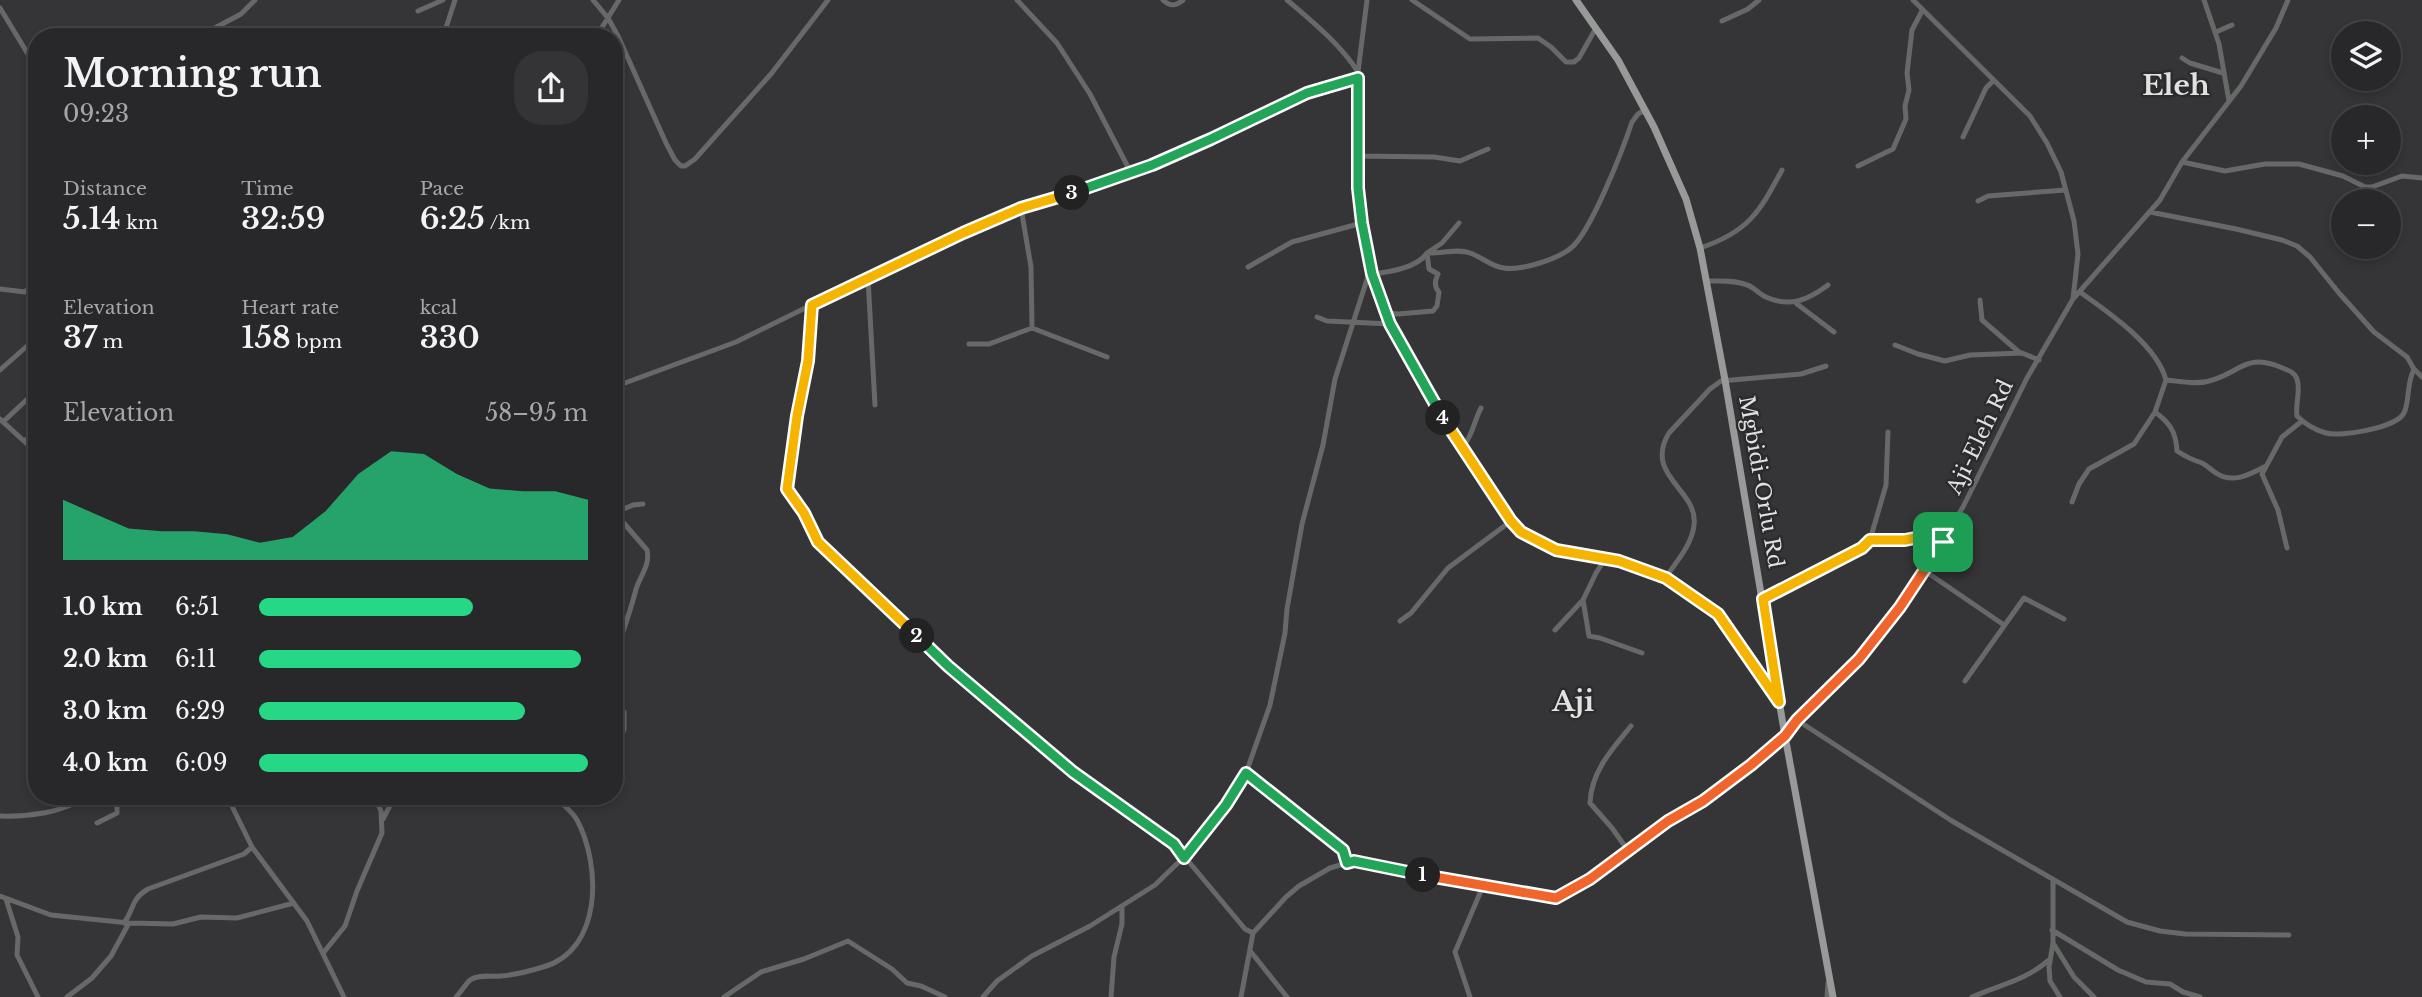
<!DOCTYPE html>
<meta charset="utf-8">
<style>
body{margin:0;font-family:"Libre Baskerville",serif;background:#343436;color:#f1f3f6;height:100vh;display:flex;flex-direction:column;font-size:26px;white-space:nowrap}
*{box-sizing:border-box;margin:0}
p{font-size:23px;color:#a5a6a8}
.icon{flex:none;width:38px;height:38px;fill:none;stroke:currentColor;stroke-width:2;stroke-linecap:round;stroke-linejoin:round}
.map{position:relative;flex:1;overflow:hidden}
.drawer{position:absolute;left:28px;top:28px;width:595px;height:777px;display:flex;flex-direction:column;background:#28282a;border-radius:28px;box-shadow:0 4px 10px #0003,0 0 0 2px #444447}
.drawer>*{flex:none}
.buttons{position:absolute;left:2331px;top:21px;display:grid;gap:14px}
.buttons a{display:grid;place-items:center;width:70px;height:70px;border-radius:50%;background:#28282a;box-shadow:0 4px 10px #0003,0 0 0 2px #444447;font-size:35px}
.pin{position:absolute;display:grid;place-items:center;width:60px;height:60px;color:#fff;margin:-30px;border-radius:14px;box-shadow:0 4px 10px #0006}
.km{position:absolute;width:35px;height:35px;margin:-18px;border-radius:50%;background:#222;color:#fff;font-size:19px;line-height:35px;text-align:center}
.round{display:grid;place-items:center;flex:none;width:74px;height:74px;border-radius:28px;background:#343436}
.headline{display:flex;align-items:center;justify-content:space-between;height:119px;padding:0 35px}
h1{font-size:38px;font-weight:600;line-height:52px}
.figures{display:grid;grid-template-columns:repeat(3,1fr);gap:10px;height:119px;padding:7px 35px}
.figures div{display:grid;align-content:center}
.figures b{font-size:30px;font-weight:600}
.figures small{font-size:19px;font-weight:400}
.figures p{font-size:19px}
.chart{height:196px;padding:14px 35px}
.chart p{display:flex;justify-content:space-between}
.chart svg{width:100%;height:126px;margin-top:7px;fill:#26d886;opacity:.7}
ul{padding:0 35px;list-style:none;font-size:23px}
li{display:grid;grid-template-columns:112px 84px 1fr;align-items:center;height:52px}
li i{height:18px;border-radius:9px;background:#26d886}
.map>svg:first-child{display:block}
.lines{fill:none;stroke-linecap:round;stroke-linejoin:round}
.minor{stroke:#676868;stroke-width:5}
.major{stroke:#989a99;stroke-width:7}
.split-1-casing{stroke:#fff;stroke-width:14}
.split-2-casing{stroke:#fff;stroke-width:14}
.split-3-casing{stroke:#fff;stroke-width:14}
.split-4-casing{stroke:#fff;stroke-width:14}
.split-5-casing{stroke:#fff;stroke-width:14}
.split-1{stroke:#f0652b;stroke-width:9}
.split-2{stroke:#22a559;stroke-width:9}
.split-3{stroke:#f5b400;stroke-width:9}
.split-4{stroke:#22a559;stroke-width:9}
.split-5{stroke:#f5b400;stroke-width:9}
.labels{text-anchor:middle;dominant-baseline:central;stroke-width:5;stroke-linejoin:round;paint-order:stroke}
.street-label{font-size:21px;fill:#e1e1e2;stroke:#2b2b2d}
.district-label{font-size:28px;font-weight:bold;fill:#e1e1e2;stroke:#2b2b2d}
</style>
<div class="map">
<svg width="2422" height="997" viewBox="0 0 2422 997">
<rect width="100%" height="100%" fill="#353538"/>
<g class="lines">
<!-- minor -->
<path class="minor" d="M593 0 608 18 618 36 666 143 675 160 681 166H685L695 159 771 74 828 0
M1017 0 1057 43 1090 94 1130 171
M1163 0C1170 7 1176 6 1183 0
M1287 0C1313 22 1340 44 1358 72
M1367 0 1358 72V188L1362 223 1372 274 1390 324 1429 396 1511 521 1521 532 1556 550 1619 561 1666 577 1718 614 1777 699
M1412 0 1470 39 1538 38 1551 47 1566 62H1574L1579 58 1596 28
M1913 0 2030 116 2047 143 2061 172 2074 221 2078 254 2073 299
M2204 0 2219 44 2229 101
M0 8 37 69
M418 11 443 0
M1722 21 1748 9 1759 0
M2216 32 2232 25
M198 37 241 14 255 0
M443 37 455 0
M596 37 619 0
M2182 58 2190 63 2223 73
M1963 137 1986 88 1993 81
M1359 156 1434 157 1460 161 1488 149
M2182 162 2225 171 2265 164H2299L2343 176 2365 187H2372L2402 176 2422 178
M1858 166 1893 149 1906 119 1905 106 1909 90 1907 73 1912 30 1922 11
M1978 201 1988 196 2066 190
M1021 208 1031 267 1032 328 1107 357
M2150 212 2236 229 2282 240 2297 246 2310 257 2339 293 2374 332 2407 357 2414 369 2422 377
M1700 248C1748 232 1759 213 1782 170
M1248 267 1292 242 1362 223
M1372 274C1390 272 1417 268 1427 253 1441 254 1458 248 1470 253 1482 257 1492 267 1504 268 1521 271 1558 259 1571 248 1591 232 1623 149 1632 122L1638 114 1645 110
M868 278 875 405
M1708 281C1720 281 1735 280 1747 285 1754 287 1759 294 1766 297 1790 308 1808 300 1828 285
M0 289 25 292 30 287
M2080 292C2108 312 2157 345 2166 380 2179 381 2196 385 2209 381 2241 373 2245 351 2285 369 2290 371 2295 373 2297 379 2301 391 2295 404 2297 416 2305 424 2315 430 2326 433 2341 437 2396 428 2404 413 2410 401 2406 385 2414 369
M1980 300 1982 320 2020 353
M1797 304 1834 332
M812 305 808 361 797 416 787 489 804 513 818 542 949 666 1073 772 1174 844 1245 929 1253 933
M1387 313 1398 314 1433 311 1437 306 1439 292C1434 287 1435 280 1438 274L1429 269 1427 253 1442 243 1459 223
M1317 317 1327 321 1390 324
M969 344H989L1032 328
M1895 345 1918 354 1945 361 1970 355 2022 353 2039 360
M0 370 35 339
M2166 380 2155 412C2170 423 2176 432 2177 451 2186 457 2193 460 2202 463 2208 466 2211 470 2216 473 2232 484 2249 475 2264 467
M614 387 736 342 891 266 1021 208 1152 165 1211 139 1307 93 1358 78
M0 419 37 453
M3 422 37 390
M24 441 37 433
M1462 448C1472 438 1474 421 1481 408
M2072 502 2079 484 2089 469 2134 444 2155 412
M614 506 616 514 647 550C651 566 638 578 635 593 629 616 621 636 614 659
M614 513 633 505 643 504
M1870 540 1886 485 1888 432
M2287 548 2278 510 2262 474 2282 437 2302 421
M1925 571 2004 625
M1666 577C1676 562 1692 545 1694 525 1699 490 1643 476 1669 433L1710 389 1721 381 1801 374 1826 366
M1764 599 1842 559 1870 540H1905L1930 535 1943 542
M1583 600 1589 636 1600 638 1642 653
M1400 621 1411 613 1448 568 1511 521
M1555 630 1583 600 1596 573 1605 559
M1965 681 2024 598 2064 619
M614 703 624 712V729L614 759
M1797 720 1952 821 2127 922 2160 931 2185 934 2289 935
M1246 773 1343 850 1347 863
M61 796 66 806
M227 796 252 847 307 921 344 997
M0 816C25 817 66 813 85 796
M383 819 395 796
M97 823 117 813V796
M1629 852 1612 828 1590 803C1591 772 1612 749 1631 726
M2053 879V943L2049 967 2050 981 2060 997
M0 896 51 915 129 923 173 924 201 917 237 918 294 903
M6 899 18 937 17 955 38 997
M124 923C135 908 130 900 148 889L244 854 252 847
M2052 930 2118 970 2146 982 2170 984 2183 992 2200 997
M2053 943 2074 977 2094 997
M324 952 345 926 357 891 382 833 381 811 374 796
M1251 952 1287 997
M67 997 92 978 111 956 129 923
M456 997C461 992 465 985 470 980 478 974 491 977 501 976 515 975 530 971 543 967 603 950 601 865 577 820 572 811 562 805 556 796
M724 997 761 972 804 959 848 941 892 969 907 983 921 986 945 997
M983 997 997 981 1032 956 1090 926 1155 885 1184 857 1203 834 1226 805 1246 773 1270 705 1285 633 1287 609 1302 524 1323 445 1335 379 1370 270
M1111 997 1114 957 1122 924V907
M1241 997 1253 933 1286 897 1299 886 1330 868 1354 861 1425 876 1556 898 1590 879 1668 821 1703 801 1751 765 1785 736 1797 720 1859 659 1901 607 1925 571 1963 507 2027 378 2073 299 2160 200 2182 162 2241 86 2276 28 2288 0
M1470 997 1455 952 1483 886
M1827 997 1828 983
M1972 997C2001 984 2023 982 2049 960"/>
<!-- major -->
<path class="major" d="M1576 0 1618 60 1654 127 1686 199 1700 248 1725 380 1785 736 1833 997"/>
</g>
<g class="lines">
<defs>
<path id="split-1" d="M1423 875 1556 898 1590 879 1668 821 1703 801 1751 765 1785 736 1797 720 1859 659 1900 607 1943 542"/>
<path id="split-2" d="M917 636 948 666 1073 772 1174 844 1184 858 1226 805 1246 773 1343 850 1347 863 1354 861 1423 875"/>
<path id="split-3" d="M917 636 818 542 804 513 787 489 797 416 808 361 812 305 963 233 1021 208 1072 193"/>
<path id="split-4" d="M1072 193 1152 165 1211 139 1307 93 1358 78V188L1362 223 1372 274 1390 324 1443 418"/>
<path id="split-5" d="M1443 418 1511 521 1521 532 1556 550 1619 561 1666 578 1718 614 1779 702 1763 599 1862 548 1870 540H1905L1930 535 1943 542"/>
</defs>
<!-- split-1 casing -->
<use href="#split-1" class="split-1-casing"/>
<!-- split-2 casing -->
<use href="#split-2" class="split-2-casing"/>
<!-- split-3 casing -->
<use href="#split-3" class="split-3-casing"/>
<!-- split-4 casing -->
<use href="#split-4" class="split-4-casing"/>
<!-- split-5 casing -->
<use href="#split-5" class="split-5-casing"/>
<!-- split-1 -->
<use href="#split-1" class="split-1"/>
<!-- split-2 -->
<use href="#split-2" class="split-2"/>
<!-- split-3 -->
<use href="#split-3" class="split-3"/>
<!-- split-4 -->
<use href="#split-4" class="split-4"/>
<!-- split-5 -->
<use href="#split-5" class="split-5"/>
</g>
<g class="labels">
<!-- street labels -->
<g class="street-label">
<text transform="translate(1980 437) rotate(-64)">Aji-Eleh Rd</text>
<text transform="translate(1761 482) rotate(80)">Mgbidi-Orlu Rd</text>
</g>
<!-- district labels -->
<g class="district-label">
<text x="2176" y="85">Eleh</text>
<text x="1573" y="701">Aji</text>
</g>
</g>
</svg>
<div class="buttons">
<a><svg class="icon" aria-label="layers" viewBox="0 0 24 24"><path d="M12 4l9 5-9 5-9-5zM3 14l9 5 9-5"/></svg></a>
<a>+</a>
<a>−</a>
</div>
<div class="pin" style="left:1943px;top:542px;background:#1e9e55"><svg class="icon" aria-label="arrive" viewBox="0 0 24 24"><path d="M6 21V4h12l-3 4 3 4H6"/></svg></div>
<b class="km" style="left:1423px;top:875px">1</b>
<b class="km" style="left:917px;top:636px">2</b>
<b class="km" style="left:1072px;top:193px">3</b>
<b class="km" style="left:1443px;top:418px">4</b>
<section class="drawer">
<div class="headline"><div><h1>Morning run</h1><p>09:23</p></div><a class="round"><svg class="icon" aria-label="share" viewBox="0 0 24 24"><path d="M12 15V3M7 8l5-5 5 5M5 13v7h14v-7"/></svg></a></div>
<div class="figures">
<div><p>Distance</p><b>5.14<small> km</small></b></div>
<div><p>Time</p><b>32:59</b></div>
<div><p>Pace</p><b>6:25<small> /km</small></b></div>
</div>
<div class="figures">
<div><p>Elevation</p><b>37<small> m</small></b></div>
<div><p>Heart rate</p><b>158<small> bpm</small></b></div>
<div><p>kcal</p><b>330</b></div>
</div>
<div class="chart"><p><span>Elevation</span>58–95 m</p>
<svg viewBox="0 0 160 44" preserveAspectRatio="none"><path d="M0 44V23L10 28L20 33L30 34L40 34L50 35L60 38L70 36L80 27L90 14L100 6L110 7L120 14L130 19L140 20L150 20L160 23V44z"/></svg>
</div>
<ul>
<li><b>1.0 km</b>6:51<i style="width:65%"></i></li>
<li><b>2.0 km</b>6:11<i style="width:98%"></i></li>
<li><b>3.0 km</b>6:29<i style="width:81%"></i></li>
<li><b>4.0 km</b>6:09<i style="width:100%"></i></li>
</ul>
</section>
</div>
